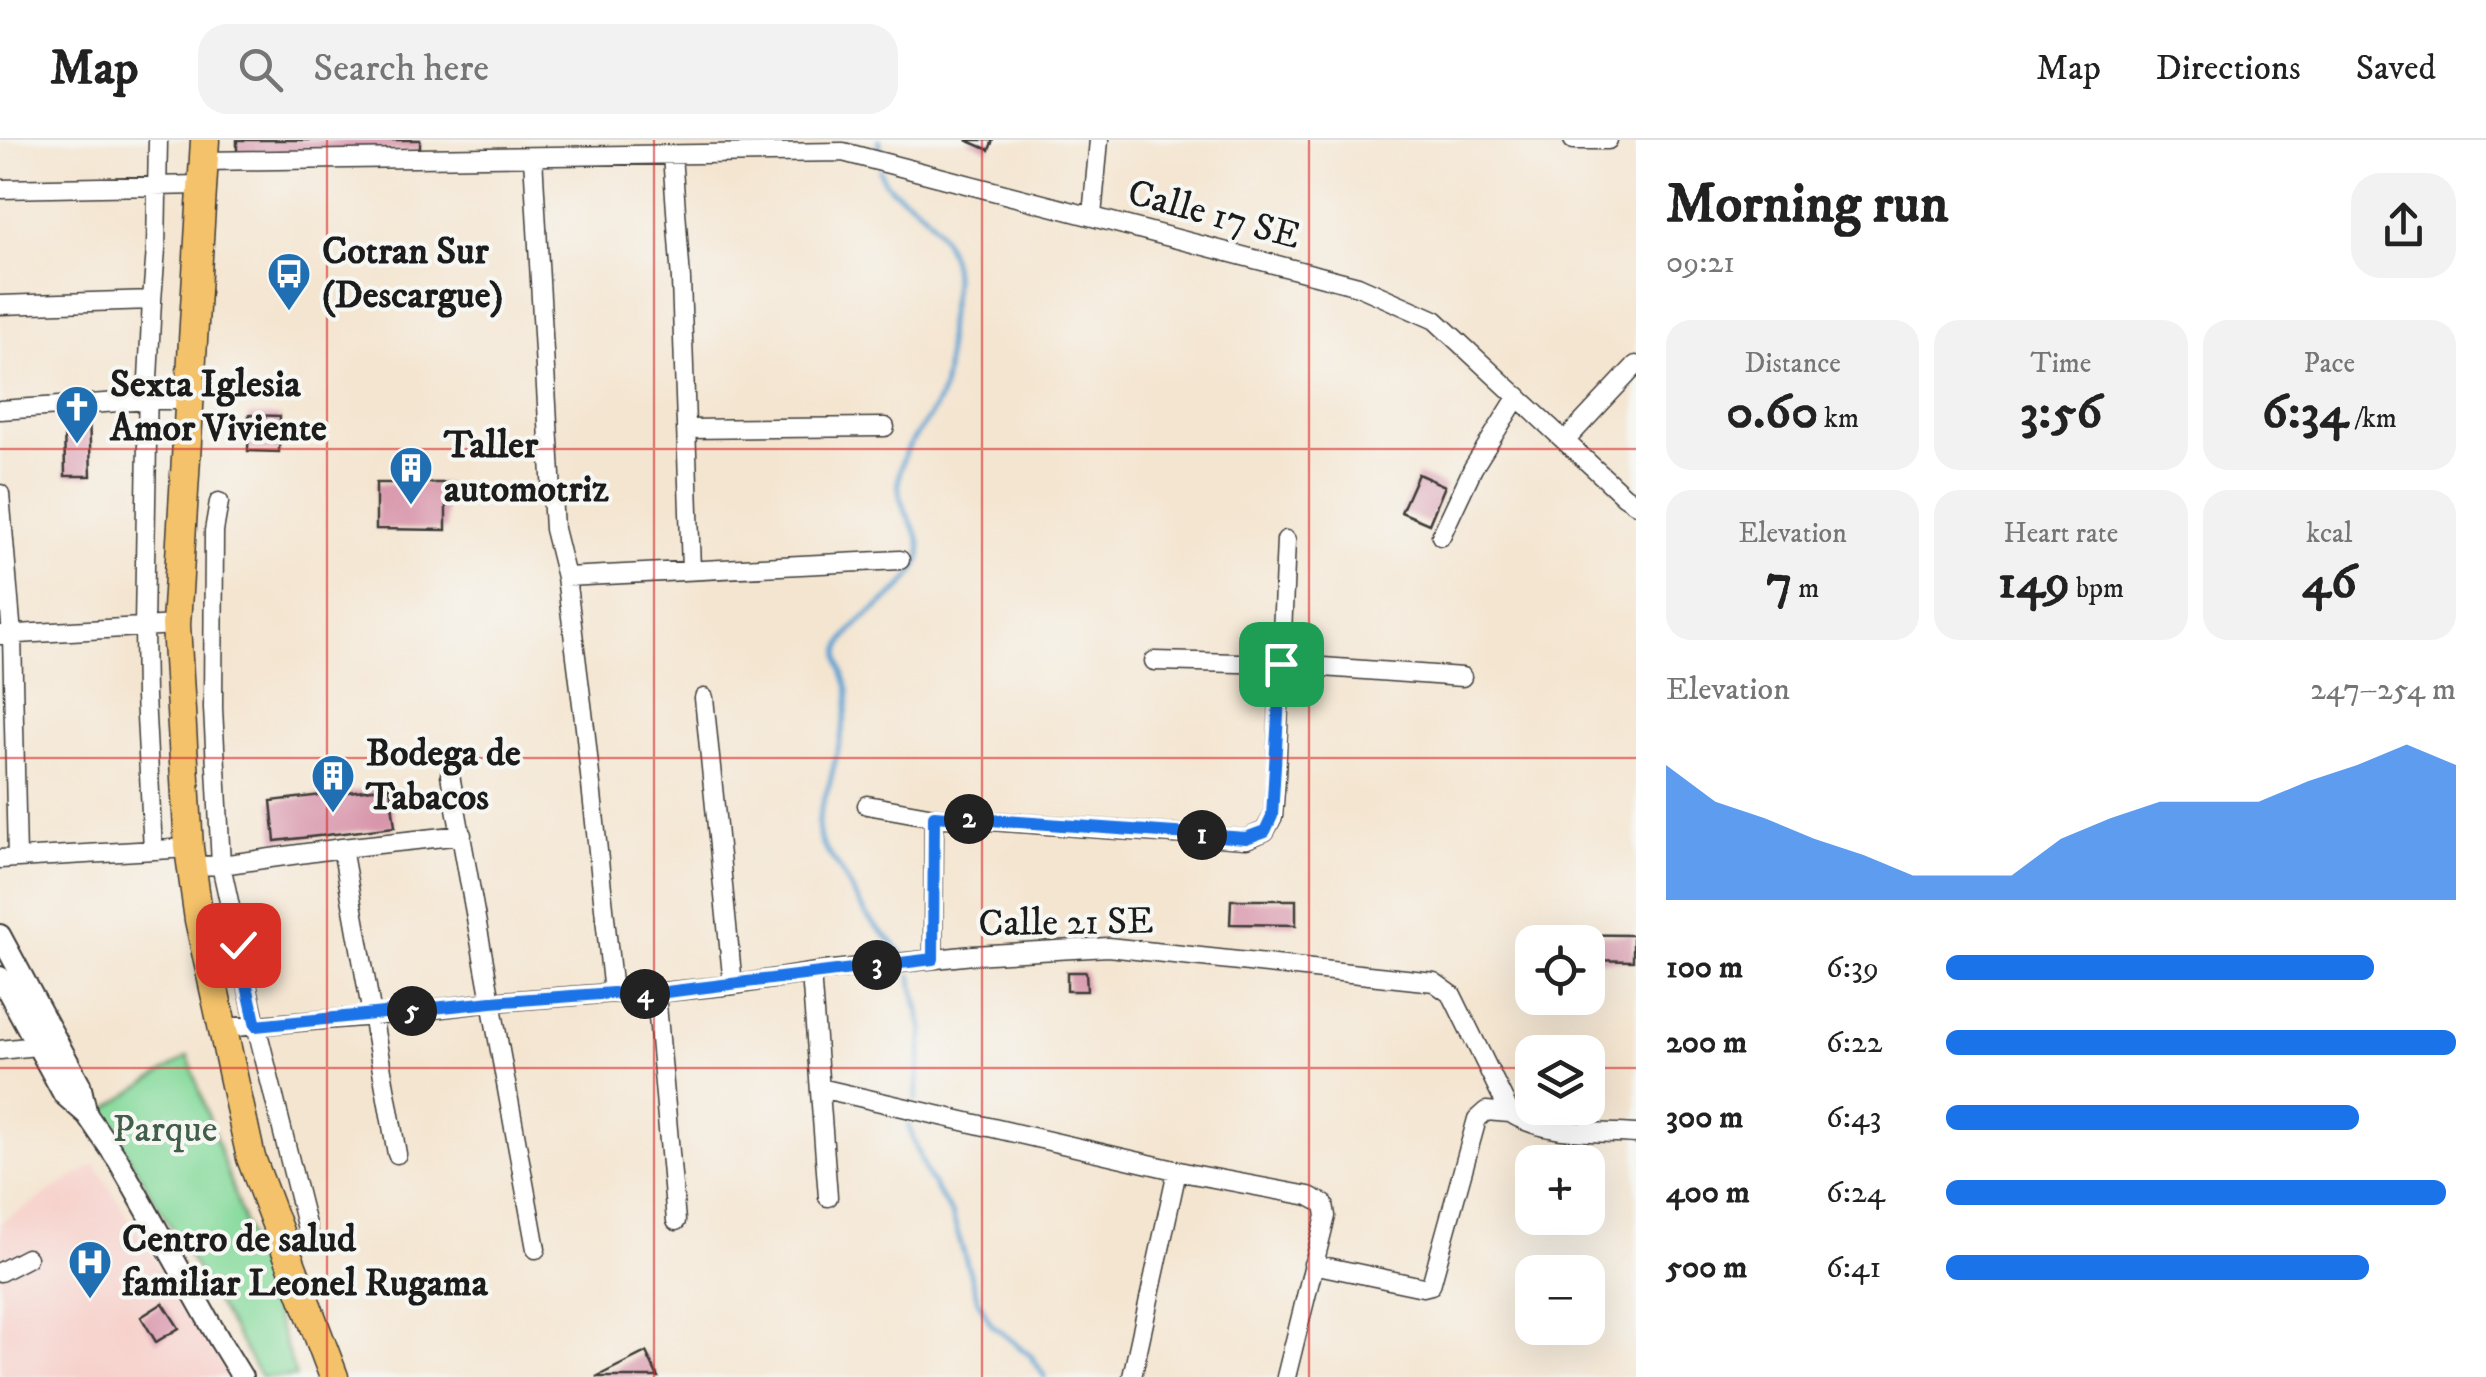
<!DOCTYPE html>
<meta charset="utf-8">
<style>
body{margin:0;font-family:"IM FELL DW Pica",serif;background:#f2f2f2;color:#222;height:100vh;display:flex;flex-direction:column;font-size:38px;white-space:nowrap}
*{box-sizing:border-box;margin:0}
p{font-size:32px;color:#767676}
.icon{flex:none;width:55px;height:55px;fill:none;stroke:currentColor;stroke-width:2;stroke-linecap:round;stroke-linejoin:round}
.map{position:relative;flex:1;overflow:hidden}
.details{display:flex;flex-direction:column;background:#fff;width:850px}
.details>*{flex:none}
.tools{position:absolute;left:1515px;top:785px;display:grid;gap:20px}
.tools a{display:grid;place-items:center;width:90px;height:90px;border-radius:20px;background:#fff;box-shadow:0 10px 40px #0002;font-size:50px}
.pin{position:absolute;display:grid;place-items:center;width:85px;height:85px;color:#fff;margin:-42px;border-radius:20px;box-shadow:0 5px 15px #0006}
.km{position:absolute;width:50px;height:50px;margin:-25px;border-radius:50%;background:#222;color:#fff;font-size:28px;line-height:50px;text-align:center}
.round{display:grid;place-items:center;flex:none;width:105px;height:105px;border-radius:30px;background:#f2f2f2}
.summary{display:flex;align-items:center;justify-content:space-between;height:170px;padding:0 30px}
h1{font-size:55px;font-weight:800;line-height:75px}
.figures{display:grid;grid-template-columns:repeat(3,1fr);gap:15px;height:170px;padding:10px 30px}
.figures div{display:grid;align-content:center;border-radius:25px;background:#f2f2f2;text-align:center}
.figures b{font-size:50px;font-weight:800}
.figures small{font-size:28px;font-weight:400}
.figures p{font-size:28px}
.chart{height:280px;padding:20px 30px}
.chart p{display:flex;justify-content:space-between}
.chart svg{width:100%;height:180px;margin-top:10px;fill:#1a73e8;opacity:.7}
ul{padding:0 30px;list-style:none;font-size:32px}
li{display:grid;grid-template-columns:160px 120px 1fr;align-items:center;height:75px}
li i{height:25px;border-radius:12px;background:#1a73e8}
header{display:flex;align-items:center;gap:60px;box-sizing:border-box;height:140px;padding:0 50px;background:#fff;border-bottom:2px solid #e0e0e0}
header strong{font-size:48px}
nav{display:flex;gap:55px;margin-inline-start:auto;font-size:35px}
.search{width:700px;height:90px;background:#f2f2f2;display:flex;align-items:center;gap:25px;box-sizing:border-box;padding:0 35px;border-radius:30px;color:#767676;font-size:38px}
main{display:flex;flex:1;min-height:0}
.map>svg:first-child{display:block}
.built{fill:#f7d0ca}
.green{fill:#86da9c;stroke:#517b5c;stroke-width:2.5}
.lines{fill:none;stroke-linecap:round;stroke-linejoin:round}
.stream{stroke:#5ba1d0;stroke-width:5}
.building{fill:#d894aa}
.minor-casing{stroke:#3c3a37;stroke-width:21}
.tertiary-casing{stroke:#3c3a37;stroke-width:24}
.trunk-casing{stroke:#3c3a37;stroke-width:31}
.minor{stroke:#fff;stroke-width:18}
.tertiary{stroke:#fff;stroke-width:20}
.trunk{stroke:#f4c26a;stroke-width:28}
.route-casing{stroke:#fff;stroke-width:20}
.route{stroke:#1a73e8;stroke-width:12}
.grid{fill:none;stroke:#d62828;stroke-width:2.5;stroke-opacity:0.55}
.labels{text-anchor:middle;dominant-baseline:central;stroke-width:8;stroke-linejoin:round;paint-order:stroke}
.street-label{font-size:38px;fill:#1c1c1c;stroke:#f6f6f2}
.poi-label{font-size:38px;font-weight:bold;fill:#1c1c1c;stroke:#f6f6f2;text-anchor:start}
.park-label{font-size:38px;fill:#415e49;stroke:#f6f6f2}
</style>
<header>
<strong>Map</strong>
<div class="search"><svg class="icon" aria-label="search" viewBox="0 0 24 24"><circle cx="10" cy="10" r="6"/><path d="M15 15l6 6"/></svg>Search here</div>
<nav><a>Map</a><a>Directions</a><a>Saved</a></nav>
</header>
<main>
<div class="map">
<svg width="1636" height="1237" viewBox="0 0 1636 1237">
<rect width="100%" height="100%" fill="#f6f6f2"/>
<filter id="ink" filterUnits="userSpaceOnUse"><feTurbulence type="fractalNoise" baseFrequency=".01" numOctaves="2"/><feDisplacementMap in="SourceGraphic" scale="20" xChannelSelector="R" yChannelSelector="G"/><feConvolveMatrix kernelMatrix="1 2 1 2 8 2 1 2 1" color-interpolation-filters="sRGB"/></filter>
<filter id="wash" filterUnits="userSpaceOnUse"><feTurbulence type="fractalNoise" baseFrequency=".0048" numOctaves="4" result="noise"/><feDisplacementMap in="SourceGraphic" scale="40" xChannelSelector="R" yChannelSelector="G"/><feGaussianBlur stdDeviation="2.25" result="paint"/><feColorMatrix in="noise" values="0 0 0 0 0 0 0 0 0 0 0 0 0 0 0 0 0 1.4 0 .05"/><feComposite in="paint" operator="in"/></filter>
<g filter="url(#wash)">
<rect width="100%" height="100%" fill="#f4e5d0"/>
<!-- built -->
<path class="built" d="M95 1024 228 1237H0V1083Z"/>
<!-- green -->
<path class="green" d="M188 916 296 1237H261L102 972Z"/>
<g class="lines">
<!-- stream -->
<path class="stream" d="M879 0 880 11
M880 30C885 50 901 54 916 66 936 81 954 112 954 137 954 152 950 167 948 182 946 207 949 234 940 257 927 289 904 298 899 337 894 372 929 394 919 421 906 457 860 471 842 504 832 523 852 541 848 561 844 589 836 616 830 642 825 659 816 677 819 694 821 705 831 717 838 726 849 743 857 762 869 778 880 792 894 802 905 817
M911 835 923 890 916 960
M908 985 927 1035 952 1075 978 1160 991 1184 1031 1216 1045 1237"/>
</g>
<g id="blocks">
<!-- building -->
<path class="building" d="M237 0H420V11L237 13Z
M966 0H993L989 10Z
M89 273 91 336H65L64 274Z
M249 275 280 276 279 312 248 311Z
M1418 334 1445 346 1429 384 1401 372Z
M376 343H446V390L376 389Z
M390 647 395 687 275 701 271 661Z
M1231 760H1296V785L1230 784Z
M1535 794 1633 795V821L1588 820V802H1535Z
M1067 832H1086L1087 851H1067Z
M163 1163 179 1188 156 1202 141 1177Z
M646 1212 658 1237H596Z"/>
</g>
</g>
<g filter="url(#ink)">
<use href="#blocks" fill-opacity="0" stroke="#3c3a37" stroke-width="2.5"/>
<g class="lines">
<defs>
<path id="minor" d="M1573 0H1608
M672 15 681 140 691 430
M533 17 554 389 566 437 585 588 613 853
M204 21 843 12 1358 146 1435 180 1624 356 1636 364
M0 49 202 45
M1092 76 1099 0
M152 160 148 239 144 488 145 557 153 710
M0 165 152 160 156 109 158 0
M0 270 149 260H189
M687 289 885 287
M1565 301 1636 225
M0 354 12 495 17 718
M219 362 214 391 213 568 221 725 256 885 308 1093
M1441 396 1473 328 1518 256
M566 437 900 420
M0 495 176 485
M1154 521 1281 524 1462 537
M704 558 733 845
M450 635 536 1109
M867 665 934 677 1246 699 1265 691 1273 676 1276 636 1286 400
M342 708 397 1014
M0 719 189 708
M191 726 221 725 342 708 462 695
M933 819 934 677
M811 833 828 1057
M656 853 676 1081
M222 888 374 876 492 862 613 853 634 855 733 845 824 831 973 815 1108 807 1434 842 1452 855 1510 973C1546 996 1594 991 1636 994
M0 910 36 906
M820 948 1192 1034 1309 1056 1324 1064 1326 1076 1286 1237
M1313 1124 1423 1147 1431 1145 1477 979 1486 971 1510 973
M0 1132 27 1118
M1132 1237 1177 1031"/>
<path id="tertiary" d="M0 795 80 944 87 975
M0 837 64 955 87 975 118 1020 220 1201 242 1237"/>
<path id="trunk" d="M205 0 176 485 189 708 199 780 251 1018 334 1237"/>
</defs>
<!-- minor casing -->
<use href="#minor" class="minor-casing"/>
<!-- tertiary casing -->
<use href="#tertiary" class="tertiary-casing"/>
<!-- trunk casing -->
<use href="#trunk" class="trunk-casing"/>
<!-- minor -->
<use href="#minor" class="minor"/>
<!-- tertiary -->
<use href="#tertiary" class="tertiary"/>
<!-- trunk -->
<use href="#trunk" class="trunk"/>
</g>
</g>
<g class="lines" filter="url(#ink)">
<defs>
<path id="route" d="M238 805 256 886 492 862 613 853 634 856 933 819 934 676 1246 698 1265 691 1272 676 1281 524"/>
</defs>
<!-- route casing -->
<use href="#route" class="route-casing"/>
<!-- route -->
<use href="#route" class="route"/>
</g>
<!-- grid -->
<path class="grid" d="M327 0V1237M654 0V1237M982 0V1237M1309 0V1237M0 309H1636M0 618H1636M0 928H1532M1588 928H1636"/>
<!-- icons -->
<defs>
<symbol id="bus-pin" viewBox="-11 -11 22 30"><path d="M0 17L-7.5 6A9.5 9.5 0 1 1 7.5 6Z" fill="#1f6fb2" stroke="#f6f6f2"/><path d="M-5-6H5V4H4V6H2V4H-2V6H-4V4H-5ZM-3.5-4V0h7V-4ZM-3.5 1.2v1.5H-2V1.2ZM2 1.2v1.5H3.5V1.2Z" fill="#fff"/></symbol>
<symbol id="church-pin" viewBox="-11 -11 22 30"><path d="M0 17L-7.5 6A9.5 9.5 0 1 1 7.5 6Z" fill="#1f6fb2" stroke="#f6f6f2"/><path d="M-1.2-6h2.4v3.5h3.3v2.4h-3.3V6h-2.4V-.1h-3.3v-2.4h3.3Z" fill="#fff"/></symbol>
<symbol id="building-pin" viewBox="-11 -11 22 30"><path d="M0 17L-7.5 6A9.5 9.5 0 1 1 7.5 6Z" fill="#1f6fb2" stroke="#f6f6f2"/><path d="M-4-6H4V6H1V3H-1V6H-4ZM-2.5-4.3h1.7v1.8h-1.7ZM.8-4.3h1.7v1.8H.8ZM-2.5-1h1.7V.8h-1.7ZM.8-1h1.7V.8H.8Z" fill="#fff"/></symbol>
<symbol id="hospital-pin" viewBox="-11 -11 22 30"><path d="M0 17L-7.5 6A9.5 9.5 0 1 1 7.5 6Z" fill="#1f6fb2" stroke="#f6f6f2"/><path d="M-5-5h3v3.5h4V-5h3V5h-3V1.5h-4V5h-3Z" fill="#fff"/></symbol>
</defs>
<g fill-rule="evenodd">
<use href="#bus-pin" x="264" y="109" width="50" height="68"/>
<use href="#church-pin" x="52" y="242" width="50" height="68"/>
<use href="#building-pin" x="386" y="303" width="50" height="68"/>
<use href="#building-pin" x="308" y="611" width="50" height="68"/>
<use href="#hospital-pin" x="65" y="1097" width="50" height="68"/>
</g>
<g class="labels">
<!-- street labels -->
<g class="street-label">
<text transform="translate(1214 75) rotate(15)">Calle 17 SE</text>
<text transform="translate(1066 783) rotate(-1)">Calle 21 SE</text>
</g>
<!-- poi labels -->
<g class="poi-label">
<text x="322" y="112">Cotran Sur<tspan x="322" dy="44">(Descargue)</tspan></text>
<text x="110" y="245">Sexta Iglesia<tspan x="110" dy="44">Amor Viviente</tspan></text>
<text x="444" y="306">Taller<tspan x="444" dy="44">automotriz</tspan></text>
<text x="366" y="614">Bodega de<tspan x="366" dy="44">Tabacos</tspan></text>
<text x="122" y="1100">Centro de salud<tspan x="122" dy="44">familiar Leonel Rugama</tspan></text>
</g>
<!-- park labels -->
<g class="park-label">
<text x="165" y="990">Parque</text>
</g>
</g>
</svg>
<div class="tools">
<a><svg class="icon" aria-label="locate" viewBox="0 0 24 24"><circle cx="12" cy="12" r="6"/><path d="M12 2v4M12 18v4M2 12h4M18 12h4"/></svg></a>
<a><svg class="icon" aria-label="layers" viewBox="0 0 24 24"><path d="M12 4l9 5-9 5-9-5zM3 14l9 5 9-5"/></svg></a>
<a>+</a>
<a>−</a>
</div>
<div class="pin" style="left:1281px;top:524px;background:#1e9e55"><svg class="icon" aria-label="arrive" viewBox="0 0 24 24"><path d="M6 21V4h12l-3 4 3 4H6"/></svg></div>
<div class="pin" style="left:238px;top:805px;background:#d93025"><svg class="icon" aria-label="check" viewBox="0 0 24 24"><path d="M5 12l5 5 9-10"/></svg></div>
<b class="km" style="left:1202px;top:695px">1</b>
<b class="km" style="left:969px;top:679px">2</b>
<b class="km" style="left:877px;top:825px">3</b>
<b class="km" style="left:645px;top:854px">4</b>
<b class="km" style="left:412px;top:871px">5</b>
</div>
<section class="details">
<div class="summary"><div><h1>Morning run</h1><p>09:21</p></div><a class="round"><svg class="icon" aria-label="share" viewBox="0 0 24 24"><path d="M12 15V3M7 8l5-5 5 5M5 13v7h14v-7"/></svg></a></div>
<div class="figures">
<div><p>Distance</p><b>0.60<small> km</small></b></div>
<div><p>Time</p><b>3:56</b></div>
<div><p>Pace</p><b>6:34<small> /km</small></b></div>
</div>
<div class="figures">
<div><p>Elevation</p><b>7<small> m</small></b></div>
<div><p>Heart rate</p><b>149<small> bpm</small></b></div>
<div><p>kcal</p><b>46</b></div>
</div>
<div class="chart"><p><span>Elevation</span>247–254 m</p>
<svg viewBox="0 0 160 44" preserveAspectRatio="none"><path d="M0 44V11L10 20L20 24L30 29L40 33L50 38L60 38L70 38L80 29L90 24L100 20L110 20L120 20L130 15L140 11L150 6L160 11V44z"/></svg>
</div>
<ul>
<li><b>100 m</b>6:39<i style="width:84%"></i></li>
<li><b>200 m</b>6:22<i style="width:100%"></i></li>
<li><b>300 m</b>6:43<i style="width:81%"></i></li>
<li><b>400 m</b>6:24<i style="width:98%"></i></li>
<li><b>500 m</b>6:41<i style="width:83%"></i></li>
</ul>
</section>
</main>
